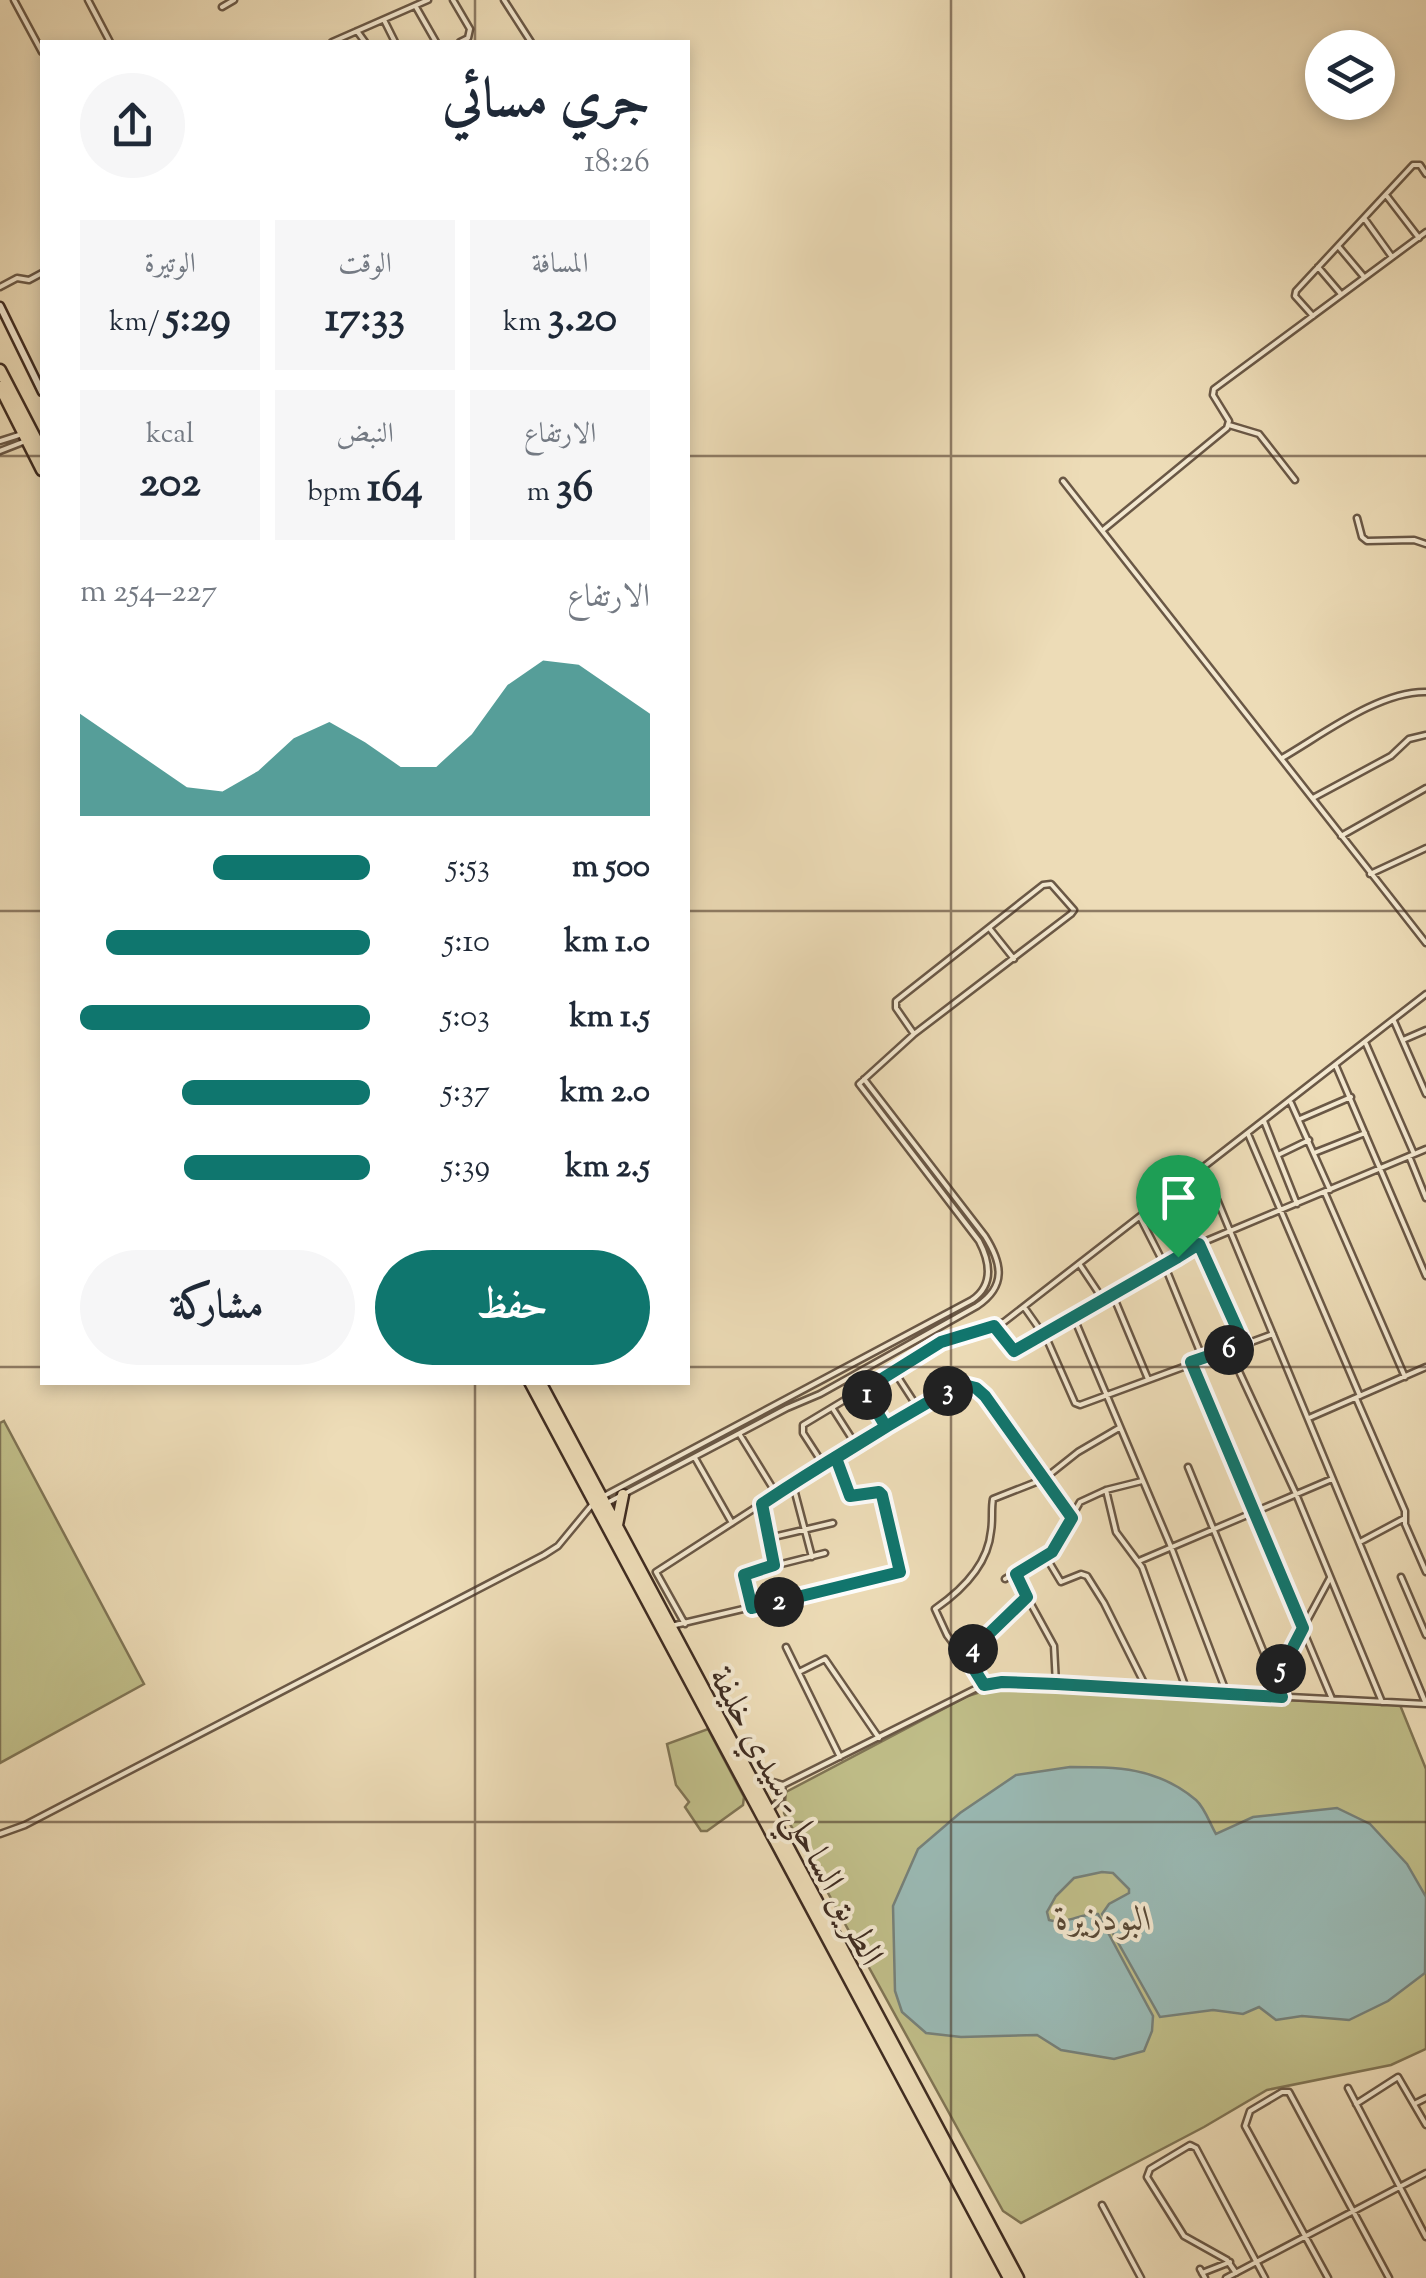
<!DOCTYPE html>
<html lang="ar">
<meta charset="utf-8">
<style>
body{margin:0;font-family:"Sorts Mill Goudy",Amiri,serif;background:#f6f6f7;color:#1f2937;direction:rtl;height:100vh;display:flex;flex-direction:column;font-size:38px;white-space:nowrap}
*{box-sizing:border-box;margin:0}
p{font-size:32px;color:#747a83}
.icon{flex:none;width:55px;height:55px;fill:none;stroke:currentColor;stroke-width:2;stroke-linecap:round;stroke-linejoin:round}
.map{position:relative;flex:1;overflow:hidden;direction:ltr}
.sheet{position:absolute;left:40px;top:40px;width:650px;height:1345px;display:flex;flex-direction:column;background:#fff;border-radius:0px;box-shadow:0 5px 15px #0003;direction:rtl}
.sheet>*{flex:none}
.controls{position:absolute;left:1305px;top:30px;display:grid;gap:20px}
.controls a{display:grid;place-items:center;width:90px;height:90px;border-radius:50%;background:#fff;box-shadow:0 5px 15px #0003;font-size:50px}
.pin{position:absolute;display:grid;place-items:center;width:85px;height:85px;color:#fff;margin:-102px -42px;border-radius:50% 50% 50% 0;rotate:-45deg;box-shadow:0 0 10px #0007}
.pin .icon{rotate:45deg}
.km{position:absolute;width:50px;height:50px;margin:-25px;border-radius:50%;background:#222;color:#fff;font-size:28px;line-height:50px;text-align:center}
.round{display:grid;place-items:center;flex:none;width:105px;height:105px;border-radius:52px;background:#f6f6f7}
.headline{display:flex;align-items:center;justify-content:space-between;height:170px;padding:0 40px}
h1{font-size:55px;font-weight:700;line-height:75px}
.figures{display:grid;grid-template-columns:repeat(3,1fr);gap:15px;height:170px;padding:10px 40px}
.figures div{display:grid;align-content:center;border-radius:0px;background:#f6f6f7;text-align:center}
.figures b{font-size:42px;font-weight:700}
.figures small{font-size:28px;font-weight:400}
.figures p{font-size:28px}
.chart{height:280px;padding:20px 40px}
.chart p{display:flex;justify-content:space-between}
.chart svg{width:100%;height:180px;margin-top:10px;fill:#0f766e;opacity:.7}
.primary-button{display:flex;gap:20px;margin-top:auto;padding:20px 40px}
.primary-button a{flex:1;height:115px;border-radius:60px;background:#0f766e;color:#fff;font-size:40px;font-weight:700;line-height:115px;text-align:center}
.primary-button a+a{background:#f6f6f7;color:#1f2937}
ul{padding:0 40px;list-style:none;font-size:32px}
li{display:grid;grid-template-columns:160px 120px 1fr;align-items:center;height:75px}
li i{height:25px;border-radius:12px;background:#0f766e}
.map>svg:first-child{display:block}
.green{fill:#c0be89;stroke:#807555;stroke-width:2.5}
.water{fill:#9abab5;stroke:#76817a;stroke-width:2.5}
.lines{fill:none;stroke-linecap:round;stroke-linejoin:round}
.street-casing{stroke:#6a5846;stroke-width:9}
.secondary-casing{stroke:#3f2c21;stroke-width:11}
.highway-casing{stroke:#3f2c21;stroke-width:15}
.street{stroke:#f3e8d0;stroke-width:4}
.secondary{stroke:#f3e8d0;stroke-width:6}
.highway{stroke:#eddcb7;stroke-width:10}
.route-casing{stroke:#fff;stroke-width:20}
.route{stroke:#0f766e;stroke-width:12}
.grid{fill:none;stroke:#3f2c21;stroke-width:2.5;stroke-opacity:0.55}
.labels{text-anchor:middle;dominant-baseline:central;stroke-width:8;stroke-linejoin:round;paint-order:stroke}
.street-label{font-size:35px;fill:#3f2c21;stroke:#f3e8d0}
.park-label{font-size:35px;font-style:italic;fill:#594936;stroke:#f3e8d0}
</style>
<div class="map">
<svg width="1426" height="2278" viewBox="0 0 1426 2278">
<rect width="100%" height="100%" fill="#eddcb7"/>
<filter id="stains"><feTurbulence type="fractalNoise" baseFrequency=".002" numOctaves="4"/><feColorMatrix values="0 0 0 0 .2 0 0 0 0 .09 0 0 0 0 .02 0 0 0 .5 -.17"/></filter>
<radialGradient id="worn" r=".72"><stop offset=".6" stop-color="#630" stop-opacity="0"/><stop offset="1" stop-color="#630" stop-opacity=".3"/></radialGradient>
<!-- green -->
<path class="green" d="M4 1421 144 1684 0 1763V1423Z
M996 1687 1400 1705 1426 1769V2049L1391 2065 1267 2090 1204 2127 1021 2223 1003 2211 784 1813 786 1792 968 1696Z
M708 1729 744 1797 743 1805 707 1831H701L685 1807 689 1802 676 1785 667 1744Z"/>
<!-- water -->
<path class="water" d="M1070 1767C1117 1767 1157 1767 1196 1800 1205 1808 1210 1824 1216 1834L1253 1817 1337 1808 1370 1824 1407 1864 1426 1897 1425 1973 1388 2001 1349 2020 1302 2016 1276 2020 1259 2007 1243 2014 1213 2010 1160 2017 1102 1914 1109 1904 1129 1893V1889L1113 1873 1102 1872 1074 1878 1056 1896 1047 1912 1049 1920C1067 1925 1080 1913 1098 1914L1153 2016 1152 2031 1144 2051 1114 2059 1061 2050 1037 2035 961 2037 926 2033 902 2012 895 1991 893 1906 918 1849 960 1813 1016 1775Z"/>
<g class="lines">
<defs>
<path id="street" d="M14 0 42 52
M88 0 110 42
M453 0 470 29 468 38 460 42
M504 0 531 42
M222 7 234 0
M416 7 436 42
M384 20 395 42
M357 31 365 42
M332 42 428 0
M1386 195 1419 238
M1364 218 1392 257
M1338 246 1364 277
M1318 267 1341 294
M0 287 17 278 29 280 42 273
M1313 316 1295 296 1296 291 1413 165H1420L1426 174
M1229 425 1259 434 1295 480
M0 441 19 435
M0 451 23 442
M1063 481 1426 943
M1357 518 1362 537 1367 541 1414 540 1426 544
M1103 530 1227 428 1229 421 1213 395 1214 389 1426 232
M1282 758C1322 735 1379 691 1426 692
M1313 798 1391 756 1409 739 1426 735
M1341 836 1426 788
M1370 874 1426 848
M990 929 1014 959
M1394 1021 1426 1094
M1403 1040 1426 1030
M1366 1044 1414 1154
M1336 1066 1426 1276
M1291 1103 1330 1190
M1300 1119 1351 1097
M1264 1121 1297 1204
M1248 1134 1360 1396
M1314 1153 1365 1133
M1278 1155 1309 1140
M1409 1156 1426 1198
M1325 1193 1405 1377
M1170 1194 1199 1244 1244 1344
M1140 1217 1164 1264 1203 1359
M1080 1265 1102 1298
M1112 1293 1148 1379
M1024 1307 1043 1334
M1074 1318 1171 1547 1227 1694
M994 1326 1014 1351 1199 1244 1426 1149
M1045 1335 1075 1403 1080 1405 1273 1334
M1229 1350 1296 1494 1382 1702
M1191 1363 1332 1699
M894 1371 918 1408
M864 1390 886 1427
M1356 1398 1405 1511V1524L1426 1572
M833 1409 856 1445
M1309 1418 1426 1367
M740 1435 777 1495
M695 1458 732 1523
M823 1464 803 1433V1425L941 1342 1004 1322 1426 994
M1188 1467 1282 1697
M793 1485 812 1557
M1106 1490 1116 1532 1142 1567 1187 1691
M602 1497 972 1300C994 1285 990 1262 979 1241L859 1084 914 1034 1071 914 1074 910 1051 884 1043 885 896 1001V1008L914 1034
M607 1503 787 1408 820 1394 977 1306C1007 1286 1002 1263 985 1236L864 1079
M762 1506 774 1565
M769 1538 833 1523
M1360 1542 1405 1518
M1046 1557 1061 1582 1081 1574 1087 1576 1104 1603 1147 1689
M1139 1561 1332 1479
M1015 1575 1054 1646 1056 1684
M1401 1577 1426 1635
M1005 1579 1052 1552 1080 1502 1106 1490 1142 1481
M752 1608 746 1573 825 1553
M685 1624 656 1572 823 1464 960 1384 976 1387 985 1396 1072 1518
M671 1626 900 1572 883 1495 879 1492 850 1496 836 1458
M786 1647 840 1757
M965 1656 1027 1597
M799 1672 825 1659 879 1738
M1275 1680 1330 1578
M984 1685 947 1635 935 1609C961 1591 988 1565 991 1531 993 1520 991 1509 993 1499L1044 1479 1078 1452 1119 1428
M753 1776 783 1785 975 1689 995 1682 1426 1704 1204 1168
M769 1810 781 1799 783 1785
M0 1834 25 1825 544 1555 558 1546 591 1506
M1348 2088 1426 2237
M1356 2104 1398 2077 1426 2125
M1414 2104 1426 2098
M1102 2205 1141 2278
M1200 2269 1205 2278
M1202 2273 1230 2262
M1236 2273 1227 2260 1184 2236 1147 2177 1150 2169 1190 2145 1196 2148 1265 2278
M1226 2278 1426 2173
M1328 2278 1245 2126 1250 2111 1282 2092H1289L1389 2278"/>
<path id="secondary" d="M0 306 42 392"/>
<path id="highway" d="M0 370 42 451
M0 387 42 470
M530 1382 1009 2278
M540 1382 1018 2278
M617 1525 623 1495"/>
</defs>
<!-- street casing -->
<use href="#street" class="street-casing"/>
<!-- secondary casing -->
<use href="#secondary" class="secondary-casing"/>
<!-- highway casing -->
<use href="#highway" class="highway-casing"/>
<!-- street -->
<use href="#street" class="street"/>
<!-- secondary -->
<use href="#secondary" class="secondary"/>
<!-- highway -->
<use href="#highway" class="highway"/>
</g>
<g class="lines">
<defs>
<path id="route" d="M1178 1257 1014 1351 994 1326 941 1342 864 1390 886 1427 836 1458 850 1496 879 1492 882 1495 900 1572 752 1608 744 1575 774 1565 762 1504C826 1461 893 1422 960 1384L976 1388 985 1396 1072 1518 1052 1552 1016 1574 1027 1597 966 1656 984 1685 1002 1682 1056 1684 1282 1697 1276 1680 1303 1628 1191 1362 1244 1344 1199 1244 1178 1257"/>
</defs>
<!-- route casing -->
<use href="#route" class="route-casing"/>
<!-- route -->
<use href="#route" class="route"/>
</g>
<!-- grid -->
<path class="grid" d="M475 0V42M951 0V2278M0 456H42M688 456H1426M0 911H42M688 911H1426M0 1367H42M688 1367H1426M475 1382V2278M0 1822H1426"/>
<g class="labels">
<!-- street labels -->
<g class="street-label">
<text transform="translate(794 1817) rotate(62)">الطريق الساحلي- سيدي خليفة</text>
</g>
<!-- park labels -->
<g class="park-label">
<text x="1104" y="1921">البودزيرة</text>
</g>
</g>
<rect width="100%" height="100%" filter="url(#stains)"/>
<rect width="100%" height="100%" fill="url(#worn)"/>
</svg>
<div class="controls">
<a><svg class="icon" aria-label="layers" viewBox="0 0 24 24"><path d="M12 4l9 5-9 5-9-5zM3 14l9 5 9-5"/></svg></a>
</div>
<div class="pin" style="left:1178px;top:1257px;background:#1e9e55"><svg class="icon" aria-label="arrive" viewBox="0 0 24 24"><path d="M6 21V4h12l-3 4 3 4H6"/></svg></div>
<b class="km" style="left:867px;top:1395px">1</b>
<b class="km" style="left:779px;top:1602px">2</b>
<b class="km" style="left:948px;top:1391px">3</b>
<b class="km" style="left:973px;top:1649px">4</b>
<b class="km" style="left:1281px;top:1669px">5</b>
<b class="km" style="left:1229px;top:1350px">6</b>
<section class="sheet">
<div class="headline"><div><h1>جري مسائي</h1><p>18:26</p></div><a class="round"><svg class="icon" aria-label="share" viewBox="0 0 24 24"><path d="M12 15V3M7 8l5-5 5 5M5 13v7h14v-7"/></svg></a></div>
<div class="figures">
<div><p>المسافة</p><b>3.20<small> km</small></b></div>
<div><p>الوقت</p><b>17:33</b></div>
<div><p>الوتيرة</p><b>5:29<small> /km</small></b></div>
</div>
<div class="figures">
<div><p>الارتفاع</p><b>36<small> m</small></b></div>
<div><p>النبض</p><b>164<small> bpm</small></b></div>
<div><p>kcal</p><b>202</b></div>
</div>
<div class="chart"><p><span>الارتفاع</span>227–254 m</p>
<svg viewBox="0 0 160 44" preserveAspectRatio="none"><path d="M0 44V19L10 25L20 31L30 37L40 38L50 33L60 25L70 21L80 26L90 32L100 32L110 24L120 12L130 6L140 7L150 13L160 19V44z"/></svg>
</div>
<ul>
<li><b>500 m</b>5:53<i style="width:54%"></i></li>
<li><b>1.0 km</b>5:10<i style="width:91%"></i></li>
<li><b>1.5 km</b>5:03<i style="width:100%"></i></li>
<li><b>2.0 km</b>5:37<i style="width:65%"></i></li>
<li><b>2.5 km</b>5:39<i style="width:64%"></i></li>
</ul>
<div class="primary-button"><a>حفظ</a><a>مشاركة</a></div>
</section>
</div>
